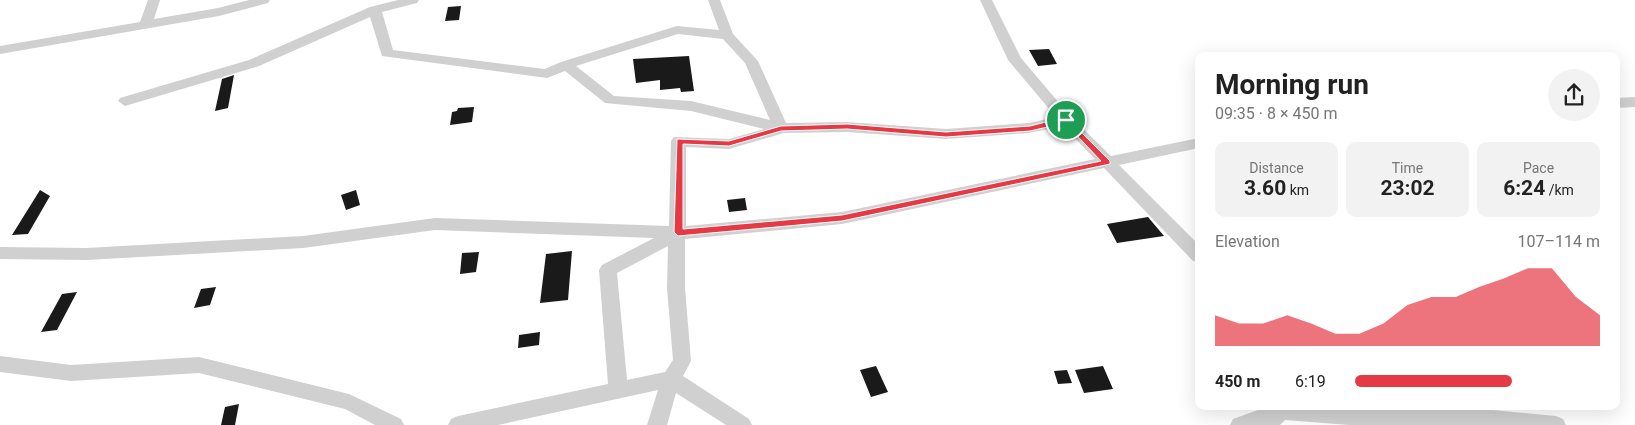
<!DOCTYPE html>
<meta charset="utf-8">
<style>
body{margin:0;font-family:Roboto,sans-serif;background:#f2f2f2;color:#222;height:100vh;display:flex;flex-direction:column;font-size:19px;white-space:nowrap}
*{box-sizing:border-box;margin:0}
p{font-size:16px;color:#767676}
.icon{flex:none;width:28px;height:28px;fill:none;stroke:currentColor;stroke-width:2;stroke-linecap:round;stroke-linejoin:round}
.map{position:relative;flex:1;overflow:hidden}
.panel{position:absolute;left:1195px;top:52px;width:425px;height:358px;display:flex;flex-direction:column;background:#fff;border-radius:10px;box-shadow:0 5px 20px #0002}
.panel>*{flex:none}
.pin{position:absolute;display:grid;place-items:center;width:42px;height:42px;color:#fff;margin:-21px;border:2px solid #fff;border-radius:50%;box-shadow:0 1px 5px #0007}
.round{display:grid;place-items:center;flex:none;width:52px;height:52px;border-radius:26px;background:#f2f2f2}
.overview{display:flex;align-items:center;justify-content:space-between;height:85px;padding:0 20px}
h1{font-size:28px;font-weight:700;line-height:38px}
.figures{display:grid;grid-template-columns:repeat(3,1fr);gap:8px;height:85px;padding:5px 20px}
.figures div{display:grid;align-content:center;border-radius:10px;background:#f2f2f2;text-align:center}
.figures b{font-size:21px;font-weight:700}
.figures small{font-size:14px;font-weight:400}
.figures p{font-size:14px}
.chart{height:140px;padding:10px 20px}
.chart p{display:flex;justify-content:space-between}
.chart svg{width:100%;height:90px;margin-top:5px;fill:#e63946;opacity:.7}
ul{padding:0 20px;list-style:none;font-size:16px}
li{display:grid;grid-template-columns:80px 60px 1fr;align-items:center;height:38px}
li i{height:12px;border-radius:6px;background:#e63946}
.map>svg:first-child{display:block}
.building{fill:#1a1a1a}
.lines{fill:none;stroke-linecap:round;stroke-linejoin:round}
.street{fill:#d0d0d0;fill-rule:evenodd}
.route{fill:#e63946;stroke:#fff;fill-rule:evenodd}
</style>
<div class="map">
<svg width="1635" height="425" viewBox="0 0 1635 425">
<rect width="100%" height="100%" fill="#fff"/>
<!-- building -->
<path class="building" d="M461 6 459 20 445 21 448 7Z
M1049 49 1057 64 1038 66 1029 50Z
M689 56 694 91 681 92 680 88 660 90V80L636 83 633 59Z
M234 75 228 108 215 111 222 79Z
M474 107 472 122 450 125 452 112 457 111 458 108Z
M40 190 50 196 28 234 12 235Z
M356 190 360 205 346 210 341 195Z
M745 198 747 210 729 212 727 200Z
M1148 217 1164 236 1117 243 1107 224Z
M572 251 568 300 540 303 546 254Z
M479 252 476 272 460 274 462 253Z
M216 287 210 305 194 308 201 289Z
M77 292 57 330 41 332 62 294Z
M540 332 539 345 518 348 519 335Z
M876 366 888 392 871 397 860 370Z
M1103 366 1113 389 1084 393 1075 370Z
M1067 370 1072 383 1058 384 1054 371Z
M239 404 235 425H221L225 407Z"/>
<g class="lines">
<!-- street -->
<path class="street" d="M148 0H160L154 19 218 8 249 0H270L268 3 219 16 0 54V46L140 22Z
M398 0H419L417 3 382 12 393 50 545 69 561 62 677 26 719 30 708 0H720L733 34 758 61 786 123 847 122 946 129 1029 123 1056 117 1008 60 980 0H992L1021 58 1071 117 1111 156 1199 138V148L1119 165 1199 245V262L1193 261 1104 168 842 224 685 239V288L691 361 683 376 749 419 752 425H726L676 393 667 425H647L658 390 498 425H448L451 419 458 416 608 384 599 270 602 265 654 238 435 230 303 248 86 260 0 259V247L86 248 303 236 435 218 669 226 671 141 674 137 729 139 764 129 691 111 605 103 565 71 547 78 382 56 370 17 259 66 125 106 118 101 120 98 249 60 370 7ZM678 34 723 39 745 63 770 120 691 101 614 96 576 66ZM1063 126 1095 159 842 212 686 226V147L729 149 784 133 847 132 946 139 1029 133ZM668 246 667 288 673 360 665 372 627 380 617 273Z
M1635 97V107L1616 108V98Z
M0 356 71 365 199 357 349 394 401 419 404 425H375L345 409 199 373 71 381 0 372Z
M1269 406 1471 408 1556 416 1563 419 1566 425H1349L1285 420 1280 425H1230L1233 419Z"/>
</g>
<!-- route -->
<path class="route" d="M1066 117 1110 161V164L842 221 678 236 674 232 677 139 729 141 781 126 847 124 946 132 1030 126ZM1065 123 1101 161 842 215 683 229V144L729 146 781 131 847 129 946 137 1030 131Z"/>
</svg>
<div class="pin" style="left:1066px;top:120px;background:#1e9e55"><svg class="icon" aria-label="arrive" viewBox="0 0 24 24"><path d="M6 21V4h12l-3 4 3 4H6"/></svg></div>
<section class="panel">
<div class="overview"><div><h1>Morning run</h1><p>09:35 · 8 × 450 m</p></div><a class="round"><svg class="icon" aria-label="share" viewBox="0 0 24 24"><path d="M12 15V3M7 8l5-5 5 5M5 13v7h14v-7"/></svg></a></div>
<div class="figures">
<div><p>Distance</p><b>3.60<small> km</small></b></div>
<div><p>Time</p><b>23:02</b></div>
<div><p>Pace</p><b>6:24<small> /km</small></b></div>
</div>
<div class="chart"><p><span>Elevation</span>107–114 m</p>
<svg viewBox="0 0 160 44" preserveAspectRatio="none"><path d="M0 44V29L10 33L20 33L30 29L40 33L50 38L60 38L70 33L80 24L90 20L100 20L110 15L120 11L130 6L140 6L150 20L160 29V44z"/></svg>
</div>
<ul>
<li><b>450 m</b>6:19<i style="width:64%"></i></li>
</ul>
</section>
</div>
